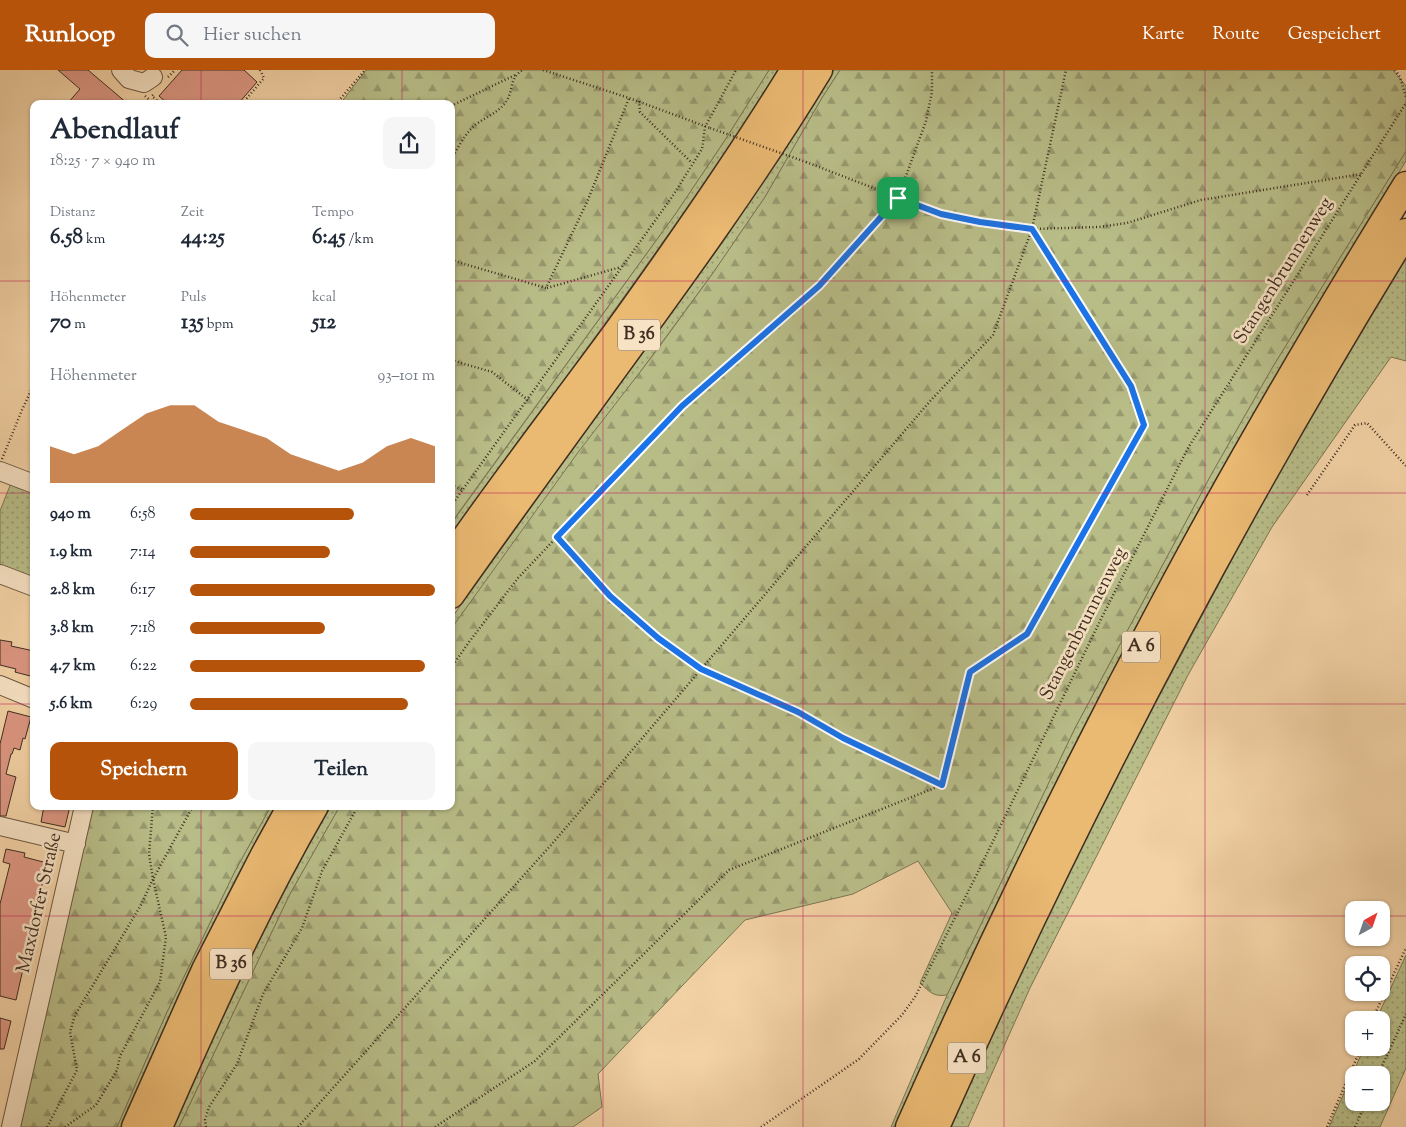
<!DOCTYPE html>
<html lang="de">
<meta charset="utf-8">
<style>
body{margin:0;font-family:"Sorts Mill Goudy",serif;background:#f6f6f7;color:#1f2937;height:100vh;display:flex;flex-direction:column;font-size:19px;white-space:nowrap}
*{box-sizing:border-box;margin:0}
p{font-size:16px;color:#747a83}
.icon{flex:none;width:28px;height:28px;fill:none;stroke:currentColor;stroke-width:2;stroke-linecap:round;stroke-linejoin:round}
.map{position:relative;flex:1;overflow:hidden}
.sheet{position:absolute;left:30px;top:30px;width:425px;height:710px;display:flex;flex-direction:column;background:#fff;border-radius:10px;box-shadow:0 1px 4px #0004}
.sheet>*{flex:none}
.needle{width:32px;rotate:40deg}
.buttons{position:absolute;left:1345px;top:831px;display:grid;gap:10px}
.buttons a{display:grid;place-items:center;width:45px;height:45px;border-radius:10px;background:#fff;box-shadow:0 1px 4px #0004;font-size:25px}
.pin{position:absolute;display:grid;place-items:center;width:42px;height:42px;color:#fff;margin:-21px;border-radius:10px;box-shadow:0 2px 8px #0006}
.round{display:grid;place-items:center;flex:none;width:52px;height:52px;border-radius:10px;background:#f6f6f7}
.headline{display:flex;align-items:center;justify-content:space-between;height:85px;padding:0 20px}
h1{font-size:28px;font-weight:800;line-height:38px}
.figures{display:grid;grid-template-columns:repeat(3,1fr);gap:8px;height:85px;padding:5px 20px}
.figures div{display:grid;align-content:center}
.figures b{font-size:21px;font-weight:800}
.figures small{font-size:14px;font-weight:400}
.figures p{font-size:14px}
.chart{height:140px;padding:10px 20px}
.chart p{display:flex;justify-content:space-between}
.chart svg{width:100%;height:90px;margin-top:5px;fill:#b45309;opacity:.7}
.primary-button{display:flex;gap:10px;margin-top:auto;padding:10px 20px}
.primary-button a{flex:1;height:58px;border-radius:10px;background:#b45309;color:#fff;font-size:20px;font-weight:800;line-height:58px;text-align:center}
.primary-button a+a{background:#f6f6f7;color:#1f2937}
ul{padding:0 20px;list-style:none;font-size:16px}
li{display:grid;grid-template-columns:80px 60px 1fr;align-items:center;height:38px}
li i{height:12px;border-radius:6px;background:#b45309}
header{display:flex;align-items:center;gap:30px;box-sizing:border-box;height:70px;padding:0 25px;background:#b45309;color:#fff}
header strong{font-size:24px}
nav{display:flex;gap:28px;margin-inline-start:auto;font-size:18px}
.search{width:350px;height:45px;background:#f6f6f7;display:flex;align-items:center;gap:12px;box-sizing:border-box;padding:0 18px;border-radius:10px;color:#747a83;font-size:19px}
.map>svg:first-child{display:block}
.grass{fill:url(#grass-dots);stroke:#7c7654;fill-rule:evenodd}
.forest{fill:url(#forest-firs);stroke:#7c7654}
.building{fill:#dd9783;stroke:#3f2e20}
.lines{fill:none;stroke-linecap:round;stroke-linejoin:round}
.minor-casing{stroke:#6c5741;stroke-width:20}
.highway-casing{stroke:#3f2e20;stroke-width:29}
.path{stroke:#3f2e20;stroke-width:2.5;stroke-dasharray:1 2.5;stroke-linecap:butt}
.minor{stroke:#f7e2c4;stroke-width:18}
.highway{stroke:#eab972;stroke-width:26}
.path-bridge{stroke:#3f2e20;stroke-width:2.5;stroke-dasharray:1 2.5;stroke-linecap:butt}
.route-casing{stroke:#fff;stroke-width:10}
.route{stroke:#1a73e8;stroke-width:6}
.grid{fill:none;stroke:#c2185b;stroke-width:1;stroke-opacity:0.55}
.labels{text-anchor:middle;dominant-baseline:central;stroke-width:5;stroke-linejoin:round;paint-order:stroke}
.shield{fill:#f7e2c4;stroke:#766451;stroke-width:1}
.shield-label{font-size:18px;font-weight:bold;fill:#3f2e20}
.street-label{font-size:19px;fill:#3f2e20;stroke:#f7e2c4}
</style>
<header>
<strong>Runloop</strong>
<div class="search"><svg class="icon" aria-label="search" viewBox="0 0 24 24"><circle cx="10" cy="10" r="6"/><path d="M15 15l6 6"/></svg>Hier suchen</div>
<nav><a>Karte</a><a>Route</a><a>Gespeichert</a></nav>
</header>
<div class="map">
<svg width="1406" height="1057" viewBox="0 0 1406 1057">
<defs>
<pattern id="grass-dots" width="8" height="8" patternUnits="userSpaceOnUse" patternTransform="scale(1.25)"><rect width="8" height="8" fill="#b8bd88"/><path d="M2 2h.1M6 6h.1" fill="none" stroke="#979a6f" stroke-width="1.8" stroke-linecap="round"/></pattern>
<pattern id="forest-firs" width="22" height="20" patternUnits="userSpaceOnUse" patternTransform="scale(1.25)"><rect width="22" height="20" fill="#b8bd88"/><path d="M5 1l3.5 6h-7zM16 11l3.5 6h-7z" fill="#979a6f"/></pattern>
</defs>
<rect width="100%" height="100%" fill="#f3d2a5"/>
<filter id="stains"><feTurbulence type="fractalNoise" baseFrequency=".004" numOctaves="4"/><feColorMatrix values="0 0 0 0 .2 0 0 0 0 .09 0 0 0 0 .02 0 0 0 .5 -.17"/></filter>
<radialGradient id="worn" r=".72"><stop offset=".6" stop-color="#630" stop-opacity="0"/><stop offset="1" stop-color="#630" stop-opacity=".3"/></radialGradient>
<!-- grass -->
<path class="grass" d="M769 0H778C677 161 561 311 451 466V454L464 436 676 143 725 70Z
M834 0H840L822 28 765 127 713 203 451 559V549L467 526 725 169 817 29Z
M1406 81V91C1340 197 1276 303 1215 412 1098 621 991 838 894 1057H891L947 925 1075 658 1212 403 1272 298Z
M1406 188V291L1391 287 1272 457 1188 605 1030 918 968 1057H951L1030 882 1084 770 1144 655 1264 429 1329 316Z
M11 413 34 422V515L0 502V441Z
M271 736H275L236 808 197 885 121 1057H117L166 944 235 801Z
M331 736H340L290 824 179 1057H173C221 947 271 840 331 736Z
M1406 885V998L1380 1057H1329L1364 978H1381V950H1376ZM1354 1005H1381V1032H1354Z"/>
<!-- forest -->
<path class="forest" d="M366 0H769L725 70 676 143 464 435 451 454V34H340Z
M840 0H1393L1406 16V81L1272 298 1212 403 1075 658 947 925C933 927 930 922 920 913L952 843 918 791 853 824 745 850 598 1004 602 1037 573 1057H179L290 824 340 736H451V559L579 381 654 284 713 203 765 127 822 28Z
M89 736H271L235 801 166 944 117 1057H13Z"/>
<!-- building -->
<path class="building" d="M58 0H88L128 34H67L80 19Z
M182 0H244L257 12 238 34H168L159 26Z
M0 570 12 572 11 576 34 581V607L15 602 16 599 0 595Z
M8 641 31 647 25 669 23 668 20 680 14 678 12 684H11L6 704 16 707 6 746H0V674Z
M44 736H70L65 757 41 752Z
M6 779 25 783 24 787 47 793 16 930 0 926V834L10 794 3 792Z
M0 948 11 951 4 979H0Z"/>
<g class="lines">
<defs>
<path id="minor" d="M121 0 129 9 144 13 153 7
M0 401 34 414
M0 504 34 517
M0 615 34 629
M0 756 76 774
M11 1057 84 736"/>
<path id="highway" d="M451 488C504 411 561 338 616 263 678 177 739 90 794 0
M451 525C501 454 552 384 603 314 678 211 753 109 819 0
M135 1057 205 900 264 785 291 736
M159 1057C207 947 255 840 315 736
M909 1057C987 881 1071 707 1162 537 1238 393 1321 253 1406 115
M936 1057C1073 749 1229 449 1406 162"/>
</defs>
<!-- minor casing -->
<use href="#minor" class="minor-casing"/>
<!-- highway casing -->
<use href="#highway" class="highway-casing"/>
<!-- path -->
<path class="path" d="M543 0 629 28 710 58
M1395 0 1400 7 1406 27
M168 7 175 0
M153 25 152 26 161 34
M145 26 154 34
M639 31 640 42 692 93
M242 34 264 8 260 0
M336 34 365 0
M451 36 515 5
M451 89C457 80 463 67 471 59 481 48 499 44 507 30 514 18 509 8 523 0
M806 92 941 144 980 152 1032 159 1099 157 1127 153 1201 130 1362 104
M451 190 546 218 587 132 629 28
M547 218 621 197
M451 290 492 302 528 330
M2 389 22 340 34 314
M451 415 463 420
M1307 425 1355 355 1367 353 1406 396
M451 436 672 127 702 79 705 57 736 0
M557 467 610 526 658 568 701 599 797 642 843 668 898 693 942 715
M451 598 469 572 518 508 626 394 682 336 819 216 898 128 926 51 932 22V0
M1372 950 1406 878
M1378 1005 1406 944
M47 1057 77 1000 70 962 75 945 141 835 153 809 149 784 153 736
M65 1057 96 1035 117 1000 120 986 160 912 166 867 153 809 193 736
M206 1057 205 1050 209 1037 237 994 263 924 302 858 322 801 358 736
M298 1057 551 775 931 330 993 265 1032 159 1066 0
M435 1057 535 991 729 800 942 715 969 602 1027 564 1145 355 1131 316 1032 159
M761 1057 859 989 902 945 915 927 978 802 1102 547 1188 378 1406 33
M1327 1057 1361 978
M1355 1057 1366 1032"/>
<!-- minor -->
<use href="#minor" class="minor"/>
<!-- highway -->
<use href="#highway" class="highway"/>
<!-- path-bridge -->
<path class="path-bridge" d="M710 58 806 92"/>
</g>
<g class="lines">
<defs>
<path id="route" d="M898 128 941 144 980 152 1032 159 1131 316 1144 355 1027 564 970 602 942 715 843 668 798 642 701 599 658 568 610 526 557 467 682 336 819 216Z"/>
</defs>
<!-- route casing -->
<use href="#route" class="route-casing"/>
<!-- route -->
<use href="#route" class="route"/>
</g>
<!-- grid -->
<path class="grid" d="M201 0V34M402 0V34M603 0V1057M803 0V1057M1004 0V1057M1205 0V1057M0 211H34M451 211H1406M0 423H34M451 423H1406M0 634H34M451 634H1406M201 736V1057M402 736V1057M0 846H1354M1381 846H1406"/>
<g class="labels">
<!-- shield labels -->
<g class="shield">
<rect x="618" y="249.5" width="42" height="31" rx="4"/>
<rect x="1122" y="561.5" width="38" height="31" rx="4"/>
<rect x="210" y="878.5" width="42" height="31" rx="4"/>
<rect x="948" y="972.5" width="38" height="31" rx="4"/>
</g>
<g class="shield-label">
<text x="639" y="265">B 36</text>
<text x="1141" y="577">A 6</text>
<text x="231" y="894">B 36</text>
<text x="967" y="988">A 6</text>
</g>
<!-- street labels -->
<g class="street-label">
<text transform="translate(1284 201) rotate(-58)">Stangenbrunnenweg</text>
<text transform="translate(1084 554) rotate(-63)">Stangenbrunnenweg</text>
<text transform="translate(40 833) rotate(-77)">Maxdorfer Straße</text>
</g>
</g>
<rect width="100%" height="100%" filter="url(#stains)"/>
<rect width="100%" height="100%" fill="url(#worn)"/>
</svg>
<div class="buttons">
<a><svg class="needle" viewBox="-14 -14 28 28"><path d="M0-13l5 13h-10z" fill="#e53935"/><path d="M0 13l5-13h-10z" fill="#747a83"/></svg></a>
<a><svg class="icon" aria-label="locate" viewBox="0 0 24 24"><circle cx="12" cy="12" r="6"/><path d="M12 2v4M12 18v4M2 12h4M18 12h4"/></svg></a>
<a>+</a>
<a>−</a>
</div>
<div class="pin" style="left:898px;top:128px;background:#1e9e55"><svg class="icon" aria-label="arrive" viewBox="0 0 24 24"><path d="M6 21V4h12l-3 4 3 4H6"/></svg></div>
<section class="sheet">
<div class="headline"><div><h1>Abendlauf</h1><p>18:25 · 7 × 940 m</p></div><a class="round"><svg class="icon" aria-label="share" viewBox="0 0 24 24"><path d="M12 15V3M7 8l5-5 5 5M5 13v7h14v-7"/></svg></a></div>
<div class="figures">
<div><p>Distanz</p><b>6.58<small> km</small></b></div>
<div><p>Zeit</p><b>44:25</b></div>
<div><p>Tempo</p><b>6:45<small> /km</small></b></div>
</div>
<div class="figures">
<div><p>Höhenmeter</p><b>70<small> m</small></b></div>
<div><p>Puls</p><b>135<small> bpm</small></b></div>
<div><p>kcal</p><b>512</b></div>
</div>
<div class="chart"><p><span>Höhenmeter</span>93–101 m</p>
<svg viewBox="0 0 160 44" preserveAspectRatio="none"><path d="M0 44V26L10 30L20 26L30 18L40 10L50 6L60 6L70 14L80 18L90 22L100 30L110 34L120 38L130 34L140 26L150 22L160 26V44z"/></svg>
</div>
<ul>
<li><b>940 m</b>6:58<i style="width:67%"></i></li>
<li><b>1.9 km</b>7:14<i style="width:57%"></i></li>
<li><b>2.8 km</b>6:17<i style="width:100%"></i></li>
<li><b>3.8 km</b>7:18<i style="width:55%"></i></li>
<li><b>4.7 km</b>6:22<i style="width:96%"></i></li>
<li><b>5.6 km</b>6:29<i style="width:89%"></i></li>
</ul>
<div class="primary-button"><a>Speichern</a><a>Teilen</a></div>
</section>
</div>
